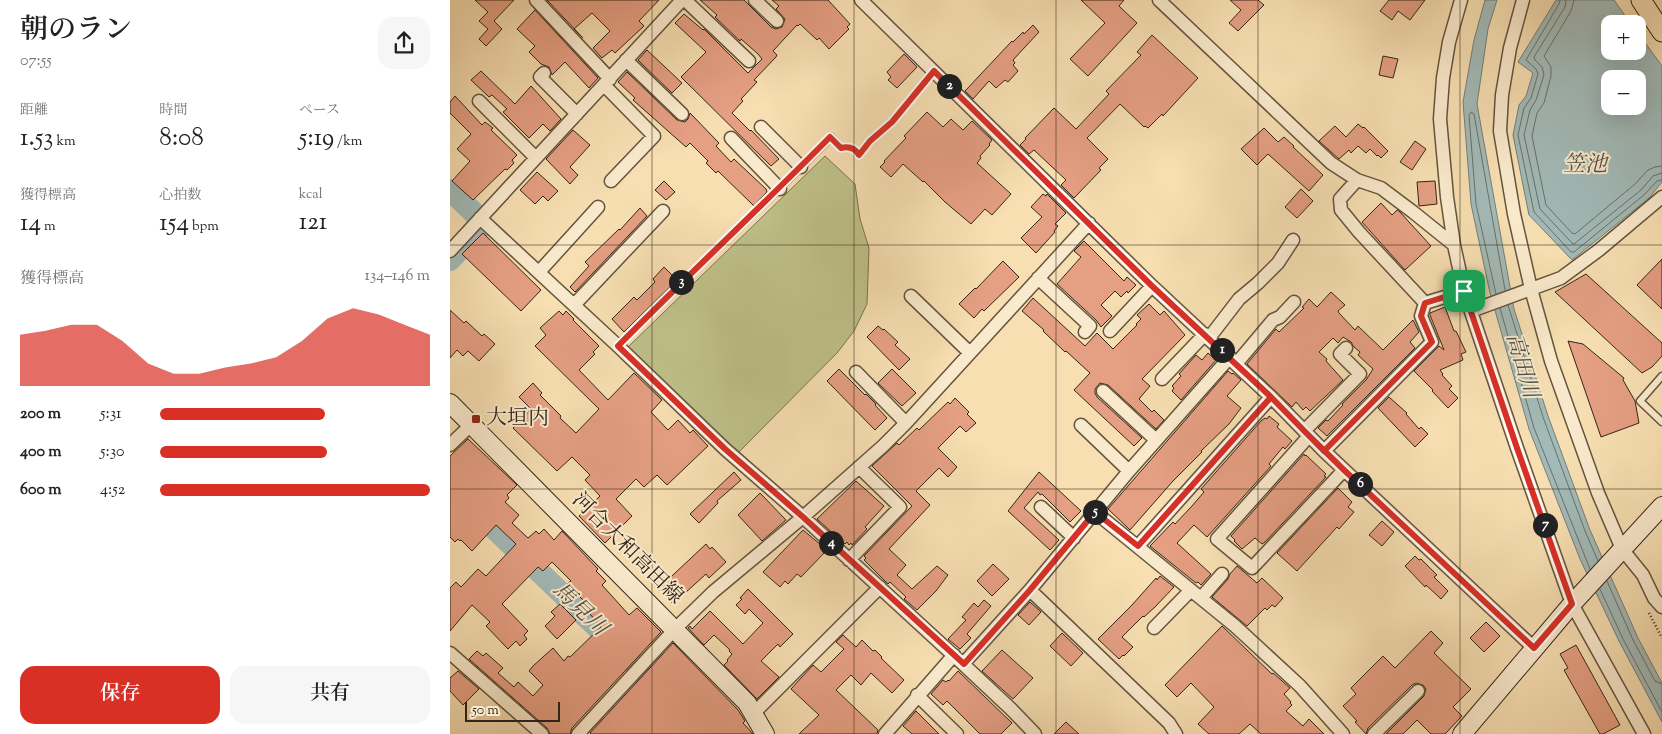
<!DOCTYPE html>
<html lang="ja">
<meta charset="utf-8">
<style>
body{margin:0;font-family:"Sorts Mill Goudy","Noto Serif JP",serif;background:#f6f6f6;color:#222;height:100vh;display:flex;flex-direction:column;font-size:19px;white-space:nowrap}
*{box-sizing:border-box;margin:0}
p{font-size:16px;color:#767676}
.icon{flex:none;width:28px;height:28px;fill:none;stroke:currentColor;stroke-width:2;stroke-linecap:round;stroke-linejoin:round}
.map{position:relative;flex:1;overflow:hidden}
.panel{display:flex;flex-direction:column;background:#fff;width:450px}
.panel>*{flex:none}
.controls{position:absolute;left:1151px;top:15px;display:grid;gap:10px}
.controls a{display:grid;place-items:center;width:45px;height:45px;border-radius:10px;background:#fff;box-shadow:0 5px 20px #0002;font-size:25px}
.scale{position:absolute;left:15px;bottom:12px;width:95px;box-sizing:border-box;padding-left:5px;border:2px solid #342517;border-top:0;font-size:14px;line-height:18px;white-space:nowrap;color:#342517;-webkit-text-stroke:4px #faeacd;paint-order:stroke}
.pin{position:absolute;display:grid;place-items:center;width:42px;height:42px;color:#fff;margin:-21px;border-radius:10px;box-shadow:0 2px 8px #0006}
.km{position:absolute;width:25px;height:25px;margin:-12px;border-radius:50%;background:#222;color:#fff;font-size:14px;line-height:25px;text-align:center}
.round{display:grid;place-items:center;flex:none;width:52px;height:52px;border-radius:15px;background:#f6f6f6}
.head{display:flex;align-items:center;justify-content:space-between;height:85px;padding:0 20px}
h1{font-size:28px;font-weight:600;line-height:38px}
.metrics{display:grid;grid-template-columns:repeat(3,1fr);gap:8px;height:85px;padding:5px 20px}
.metrics div{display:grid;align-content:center}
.metrics b{font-size:25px;font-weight:600}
.metrics small{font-size:14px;font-weight:400}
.metrics p{font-size:14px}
.chart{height:140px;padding:10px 20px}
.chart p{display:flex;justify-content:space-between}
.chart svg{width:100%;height:90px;margin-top:5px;fill:#d93025;opacity:.7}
.cta{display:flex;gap:10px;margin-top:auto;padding:10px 20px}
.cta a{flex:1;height:58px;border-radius:15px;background:#d93025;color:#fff;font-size:20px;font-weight:600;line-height:58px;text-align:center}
.cta a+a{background:#f6f6f6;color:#222}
ul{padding:0 20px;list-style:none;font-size:16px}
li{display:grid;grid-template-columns:80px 60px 1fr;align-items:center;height:38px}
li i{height:12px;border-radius:6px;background:#d93025}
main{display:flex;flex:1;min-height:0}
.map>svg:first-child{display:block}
.green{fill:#bfc18a;stroke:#7a7350}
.water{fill:#a2bab8;stroke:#767e78;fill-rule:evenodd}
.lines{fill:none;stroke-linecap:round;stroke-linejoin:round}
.shore{stroke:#6b7068;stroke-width:1}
.river{stroke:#a2bab8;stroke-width:22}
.building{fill:#e59f83;stroke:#342517}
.service-casing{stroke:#65543e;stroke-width:9}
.minor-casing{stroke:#65543e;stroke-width:15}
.secondary-casing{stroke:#342517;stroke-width:20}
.primary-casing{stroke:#342517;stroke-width:21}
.path{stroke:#342517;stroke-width:2.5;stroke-dasharray:1 2.5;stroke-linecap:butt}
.service{stroke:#faeacd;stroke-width:6}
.minor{stroke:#faeacd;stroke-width:12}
.secondary{stroke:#faeacd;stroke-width:18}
.primary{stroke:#f7dfb2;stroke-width:19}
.route-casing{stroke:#fff;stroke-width:10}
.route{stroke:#d93025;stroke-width:6}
.grid{fill:none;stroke:#342517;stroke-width:1;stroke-opacity:0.55}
.poi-dot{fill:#8f2418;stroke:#faeacd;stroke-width:2}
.labels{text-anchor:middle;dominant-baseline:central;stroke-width:4;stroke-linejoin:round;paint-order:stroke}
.poi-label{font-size:21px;fill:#342517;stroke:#faeacd;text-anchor:start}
.street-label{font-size:21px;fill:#342517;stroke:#faeacd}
.water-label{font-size:22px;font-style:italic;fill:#555247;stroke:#faeacd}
</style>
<main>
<section class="panel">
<div class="head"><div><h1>朝のラン</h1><p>07:55</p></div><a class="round"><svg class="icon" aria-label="share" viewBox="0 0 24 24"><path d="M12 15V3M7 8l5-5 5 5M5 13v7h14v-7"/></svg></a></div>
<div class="metrics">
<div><p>距離</p><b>1.53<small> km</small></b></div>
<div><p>時間</p><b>8:08</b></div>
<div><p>ペース</p><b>5:19<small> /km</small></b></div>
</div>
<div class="metrics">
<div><p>獲得標高</p><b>14<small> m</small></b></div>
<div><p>心拍数</p><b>154<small> bpm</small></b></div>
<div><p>kcal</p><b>121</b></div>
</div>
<div class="chart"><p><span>獲得標高</span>134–146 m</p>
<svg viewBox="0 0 160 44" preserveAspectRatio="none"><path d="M0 44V19L10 17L20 14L30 14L40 22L50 33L60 38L70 38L80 35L90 33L100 30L110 22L120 11L130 6L140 9L150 14L160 19V44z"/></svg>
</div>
<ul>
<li><b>200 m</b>5:31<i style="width:61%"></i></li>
<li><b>400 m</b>5:30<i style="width:62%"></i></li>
<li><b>600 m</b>4:52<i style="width:100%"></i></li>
</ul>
<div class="cta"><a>保存</a><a>共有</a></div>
</section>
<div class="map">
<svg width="1212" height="734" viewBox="0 0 1212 734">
<rect width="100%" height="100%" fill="#f7dfb2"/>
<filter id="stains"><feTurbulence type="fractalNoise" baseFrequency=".004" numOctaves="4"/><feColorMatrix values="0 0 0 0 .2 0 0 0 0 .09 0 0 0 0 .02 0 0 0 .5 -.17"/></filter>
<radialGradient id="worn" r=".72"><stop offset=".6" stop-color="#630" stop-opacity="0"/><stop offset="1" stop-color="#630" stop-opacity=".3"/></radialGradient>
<!-- green -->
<path class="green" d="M375 156 405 184 410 219 419 248 417 304 404 331 387 353 289 452 257 425 178 347Z"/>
<!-- water -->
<path class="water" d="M1035 0H1047L1038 29 1027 104 1064 309 1098 416 1140 530 1188 638 1212 683V722L1169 641 1130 559 1079 429 1040 293 1021 204 1013 102 1024 40Z
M1106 0H1164L1181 24H1160V51H1188V33L1212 66V182L1199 198 1122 260 1079 215 1063 135 1069 105 1076 96 1083 73 1068 62ZM1160 79H1188V106H1160Z"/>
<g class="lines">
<!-- shore -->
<path class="shore" d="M1110 0 1109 4 1076 60 1086 69 1088 74 1081 98 1074 108 1068 135 1084 212 1121 252H1124L1195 194 1207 181 1212 180
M1116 0 1115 7 1084 57 1085 60 1092 67 1094 75 1086 100 1080 110 1074 135 1090 209 1122 243 1124 244 1191 190 1203 176 1212 173
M1124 0 1121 11 1094 56 1101 67V76L1094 103 1087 113 1082 136 1096 205 1122 233 1125 234 1185 184 1198 170 1205 167 1212 166
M1046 294 1026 204 1019 115 1021 112 1024 114 1055 290
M1058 305 1093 417 1135 531 1148 561
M1050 308 1084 428 1140 569
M1157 581 1183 640 1205 681 1212 684
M1150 589 1173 639 1212 712"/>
<!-- river -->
<path class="river" d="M0 190 27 216
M0 260 29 229
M0 486 207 685"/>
</g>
<!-- building -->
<path class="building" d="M25 0H64L44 21 52 29 36 46 29 39 38 29 29 21 38 12Z
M97 0H209L189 21 194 26 165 53 162 50 152 58 143 48 160 31 142 13 124 29 133 38Z
M250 0H294L321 27 326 29 332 27 335 19 326 9 329 6 322 0H378L400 24 397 27 399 29 379 49 369 38 367 40 350 24 348 26 347 25 323 51 327 55 326 57 304 80 307 82 291 99 293 101 282 113 300 131 301 130 329 159 321 166 231 77 256 52 225 23 234 14 253 30 254 29 298 73 312 59 308 54 291 39 290 41 265 17 267 15Z
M631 0H674L669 6 687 23 638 76 620 59 655 23Z
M780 0H808L814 5 788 31 779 23 791 10Z
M939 0H975L960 20 948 11 942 20 930 11Z
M85 10 148 78 139 88 115 62 102 75 99 67 91 64 79 52 85 46 67 29Z
M583 25 589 32 563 60 565 63 563 65 568 71 558 82 555 80 546 88 539 81 523 99 515 91 562 41 563 42 573 32 574 34Z
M702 35 748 78 713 116 712 114 698 128 695 126 694 127 670 104 637 138 658 159 649 168 651 170 624 198 611 185 616 180 584 150 579 154 570 145 576 139 575 138 604 108 626 129 659 94 656 91 691 55 687 52Z
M197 50 232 83 222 93 188 60Z
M454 54 467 67 447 88 438 80 441 77 437 72Z
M933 56 948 59 943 78 929 75Z
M31 71 65 104 81 86 111 119 100 131 93 124 79 138 53 112 57 109 42 95 39 97 21 80Z
M177 72 227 120 235 122 238 119 240 113 269 143 266 146 281 162 284 159 316 189 317 192 304 206 268 171 266 173 256 163 258 161 240 143 236 147 183 100 185 98 168 82Z
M5 96 32 125 35 122 43 128 41 130 67 155 62 160 64 163 57 170 55 169 23 200 2 181 20 161 7 149 21 134 0 113V102Z
M477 112 493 127 501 119 513 130 522 121 542 140 539 144 540 145 530 156 531 158 527 163 561 194 542 215 535 209 521 224 495 202 474 181 473 182 453 164 441 177 430 167 435 162 434 161 456 138 454 136Z
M908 124 913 128 914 127 938 151 931 158 928 155 927 156 920 149 916 153 908 146 901 153 899 150 889 159 869 141 885 126 896 137Z
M814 128 828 142 834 137 844 146 843 147 873 175 859 191 818 154 807 165 791 149Z
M123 130 140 145 120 167 128 175 120 184 96 159Z
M965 141 976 149 962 170 950 162Z
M87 172 108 191 98 201 93 196 85 204 70 190Z
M214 181 225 192 216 200 205 190Z
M985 181 987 204 969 206 967 182Z
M851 189 863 201 847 218 835 207Z
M593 194 596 196 597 194 616 213 605 224 608 226 604 231 605 232 586 253 571 238 592 217 581 207Z
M931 203 942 215 947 210 949 211 981 246 955 270 912 222Z
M190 208 197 216 125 292 120 287 139 266 135 262 169 229 170 230Z
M33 233 91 290 71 311 12 254Z
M634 241 674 281 677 277 686 285 678 293 677 291 671 297 665 291 651 305 662 316 651 327 646 320 607 284 631 257 624 251Z
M1212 259V309L1187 285Z
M553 261 569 277 534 311 532 309 524 318 509 304 525 288 526 289Z
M214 267 227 280 174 332 162 319 184 297 187 300 205 282 203 279Z
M1136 274 1212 343V356L1202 367 1192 373 1105 292Z
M881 292 895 305 888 311 889 313 905 330 908 326 933 350 963 320 969 332 960 342 965 348 877 436 868 428 876 420 878 421 893 405 892 404 916 380 923 369 908 355 910 352 904 347 901 342 893 337 888 343 883 338 869 352 877 359 876 361 893 380 860 411 856 407 853 410 846 402 842 407 797 364 826 329 829 332 854 308 852 307 859 299 867 307Z
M583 298 635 346 647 333 663 349 687 325 686 324 691 319 687 315 699 304 710 315 714 311 735 335 692 379 700 386 689 399 702 412 704 410 714 420 706 429 658 385 650 383 645 389V393L647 397 692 438 684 446 624 390 640 373 616 351 615 352 593 331 594 330 572 311Z
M995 307 1004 331H1006L1016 352 1011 354 1013 360 990 370 993 374 992 375 1002 386 999 389 1008 398 998 408 982 391 983 390 964 371 989 346 994 350 980 315V313Z
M0 310 14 323 16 321 32 336 34 334 45 344 29 361 18 351 13 356 7 350 0 358Z
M109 311 113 315 116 311 124 319 123 320 149 346 143 352 145 354 129 370 158 400 184 373 212 400 201 412 218 430 228 420 240 433 243 430 258 446 217 485 207 475 194 487 186 479 166 499 182 516 155 543 129 516 150 496 135 480 140 475 122 457 107 471 63 428 81 409 69 397 83 383 92 393 90 395 111 416 110 418 126 433 149 409 85 346 96 335 90 328Z
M428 326 433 330 434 329 448 342 445 345 460 359 449 370 417 337Z
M1118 341 1133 344 1174 378 1173 380 1185 401 1189 423 1151 437Z
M758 353 766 360 731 400 722 391 724 388 722 386 731 376 729 374 746 355 752 360Z
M389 369 415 395 416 394 426 404 425 405 437 418 425 430 377 381Z
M442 369 466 393 452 406 428 383Z
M778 371 782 374 783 373 791 380 777 396 791 408 779 424 751 451 752 452 723 481 680 530 658 509Z
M939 397 957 413 956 414 969 429 971 427 978 434 965 447 928 408Z
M505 398 519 412 517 414 526 423 516 432 510 426 488 448 507 467 498 477 489 468 466 491 480 505 439 549 456 565 447 575 462 589 487 566 498 575 486 591 467 610 454 599 456 597 440 582 438 584 414 560 416 558 414 556 462 506 422 466 447 443 449 445 467 428 469 430 498 402 500 404Z
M819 416 829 424 827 427 842 441 835 449 833 447 819 464 821 466 757 537 744 525 727 543 761 574 751 585 748 582 746 583 700 546 723 522 725 524 742 506 754 492 751 489 811 421 815 418 817 419Z
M18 439 67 485 57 495 59 498 55 502 69 515 62 523 78 538 86 531 89 534 94 529 104 540 112 531 148 569 146 571 156 581 152 585 179 615 187 608 211 632 122 728 120 734H100L97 728 19 659 27 651 33 656 36 653 53 668 48 673 64 687 68 682 83 696 93 685 79 671 83 666 103 648 114 661 118 656 120 657 151 627 140 614 143 610 117 584 121 581 102 562 93 571 88 567 52 604 78 631 74 635 77 639 70 646 66 641 58 649 36 626 40 622 22 605 0 631V588L6 582 11 587 28 569 36 576 66 544 46 525 22 551 11 540 10 541 8 539 5 542 0 537V456Z
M854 454 855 456 856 455 876 474 874 476 876 477 815 542 812 544 805 538 792 549 784 541 785 540 781 536Z
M284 472 291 480 267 501 268 503 249 523 240 514Z
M589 472 631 511 620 522 592 494 590 495 588 492 574 508 609 540 600 550 558 511Z
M406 481 434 506 415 527 417 529 402 545 401 543 399 545 397 542 395 544 367 519Z
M888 488 902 502 898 507 904 512 889 529 887 527 847 571 827 553Z
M310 493 336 520 312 541 288 515Z
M932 521 944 532 932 546 919 535Z
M353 530 377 550 351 577 347 574 338 584 335 581 330 587 313 572Z
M256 544 260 549 262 547 276 562 259 578 256 574 223 604 208 589Z
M965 556 969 560 971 559 987 575 984 577 998 591 991 599 976 585 975 587 955 566Z
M543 564 559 579 542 596 527 581Z
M787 566 807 583 812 578 833 598 825 607 822 605 817 610 815 608 797 626 762 597 778 579 780 574Z
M710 576 724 587 705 607 694 617 693 616 672 637 683 647 674 656 673 655 669 659 648 639 682 605 706 578 707 580Z
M298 589 343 634 330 647 328 644 311 661 329 677 307 699 274 665 278 661 277 660 282 654 279 651 280 650 264 635 254 645 238 628 240 626 242 629 260 611 293 644 313 623 299 609 295 614 286 605 292 599 290 598Z
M534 600 541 606 517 634 521 638 510 649 498 639 516 620 512 617 524 603 528 607Z
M580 602 591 612 579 625 568 615Z
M110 604 126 620 107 639 95 626 105 616 101 612Z
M1036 622 1050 636 1034 652 1020 638Z
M772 626 822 674 823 673 840 688 834 694 841 702 840 703 842 705 836 711 853 726 859 719 874 734H811L800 724 789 734H759L748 724 764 707 741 683 727 697 715 685Z
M981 631 993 643 984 653 1021 689 1003 707 1012 716 995 734H981L967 720 953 734H936L974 696 976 689 973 685 966 683 962 685 918 728 916 734 905 722 907 721 893 706 906 694 901 688 933 656 945 668Z
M612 633 633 653 621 666 600 646Z
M393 635 406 647 412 640 423 651 425 650 432 657 431 658 454 680 442 693 421 673 411 685 401 675 386 690 428 730 427 734H349L369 715 341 689 363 665 371 672 394 649 386 642Z
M223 643 288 710 295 721 293 723 303 734H141L140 733Z
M1126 645 1170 725 1153 734H1150L1114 670 1118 668 1110 654Z
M552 650 583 678 563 699 532 671Z
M8 671 29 689 13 705 0 691V678Z
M508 671 562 723 551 734H530L497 701 493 705 481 694 493 680 496 682 498 680 499 681Z
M466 711 489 734H462L453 726Z
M616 722 629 734H604Z"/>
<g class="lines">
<defs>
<path id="service" d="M168 346C238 275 311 208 381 137L391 148C399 146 405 148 409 155L420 141 442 122 484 71
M1212 376 1190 401 1212 422"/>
<path id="minor" d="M86 0 160 79
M235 0 299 61
M305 0 327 21
M411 0 702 286 821 397 874 451 1084 648
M709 0 881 163 907 180 931 188 963 212 1004 245
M1011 0 999 42 993 78 990 119 997 197 1004 245 1014 291 1067 448 1122 604 1194 734
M1073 0 1060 48 1052 95 1050 131 1064 214 1081 289 1101 361 1148 493 1172 549 1193 575 1204 598 1212 607
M176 60 232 114
M94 73 90 77 127 114
M154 85 204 136 161 181
M29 101 86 158
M311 127 351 167
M281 138 330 189
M907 180 890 199 891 210 909 232 975 303
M30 218 168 346 275 449 353 517 513 664 561 709 585 734
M0 251 232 0
M89 272 148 207
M588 278 640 326 635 332
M461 296 520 353
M975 303 1014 291
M124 305 213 211
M1021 311 1111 278 1149 250 1212 197
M660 331 702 286
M759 338 789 299 808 283 828 263 843 240
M786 364 823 320 830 317 844 302
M406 372 456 423
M712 379 755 334
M653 391 706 440
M631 425 679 471
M854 431 910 374 890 354 896 348
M859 436 767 539 802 568 894 470
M0 445 22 424
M874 451 982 342 971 316 975 303
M591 507 624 538
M645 512 785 626 850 686 893 734
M688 546 821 397
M399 560 450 507 409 467
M580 590 719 723 726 734
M751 598 772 574
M704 628 741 590
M0 653 92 734
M513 664 580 590 679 471 780 357
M467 695 507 734
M303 714 430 587
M128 734 225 629 263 592 353 517 433 446 456 423 639 223
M435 734 504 655
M924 734 968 691"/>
<path id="secondary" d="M0 403 297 703 315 734
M1012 734 1122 604 1212 506"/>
<path id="primary" d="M1191 0 1212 32"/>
</defs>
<!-- service casing -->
<use href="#service" class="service-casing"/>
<!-- minor casing -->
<use href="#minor" class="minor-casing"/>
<!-- secondary casing -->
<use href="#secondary" class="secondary-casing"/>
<!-- primary casing -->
<use href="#primary" class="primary-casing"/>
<!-- path -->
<path class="path" d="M1199 613 1212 638"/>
<!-- service -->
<use href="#service" class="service"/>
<!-- minor -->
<use href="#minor" class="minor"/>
<!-- secondary -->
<use href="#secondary" class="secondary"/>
<!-- primary -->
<use href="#primary" class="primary"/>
</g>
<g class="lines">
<defs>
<path id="route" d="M1014 291 975 303 971 316 982 342 874 451 821 397 702 286 484 71 442 122 420 141 409 155C405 148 399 146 391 148L380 137C311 207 238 275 168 346L275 449 353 517 514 664 580 590 645 512 688 546 821 397C845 422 869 446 894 470L1084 648 1122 604 1067 448 1014 291"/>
</defs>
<!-- route casing -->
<use href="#route" class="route-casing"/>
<!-- route -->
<use href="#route" class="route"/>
</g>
<!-- grid -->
<path class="grid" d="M202 0V734M404 0V734M606 0V734M808 0V734M1010 0V734M0 245H1212M0 489H1212"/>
<!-- markers -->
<rect class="poi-dot" x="21" y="414" width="10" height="10" rx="2.5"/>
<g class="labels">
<!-- poi labels -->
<g class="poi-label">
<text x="36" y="419">大垣内</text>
</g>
<!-- street labels -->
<g class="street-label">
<text transform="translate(177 549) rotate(45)">河合大和高田線</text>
</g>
<!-- water labels -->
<g class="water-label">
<text x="1135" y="166">笠池</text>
<text transform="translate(1071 366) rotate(74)">高田川</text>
<text transform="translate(129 610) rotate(44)">馬見川</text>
</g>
</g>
<rect width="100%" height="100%" filter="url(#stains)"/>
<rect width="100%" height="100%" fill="url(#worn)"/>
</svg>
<div class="controls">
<a>+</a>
<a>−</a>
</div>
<div class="scale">50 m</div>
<div class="pin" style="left:1014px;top:291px;background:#1e9e55"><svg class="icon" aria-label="arrive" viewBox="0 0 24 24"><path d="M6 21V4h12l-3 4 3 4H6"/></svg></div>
<b class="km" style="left:772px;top:350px">1</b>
<b class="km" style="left:499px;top:86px">2</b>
<b class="km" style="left:231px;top:282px">3</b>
<b class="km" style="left:381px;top:543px">4</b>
<b class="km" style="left:645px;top:512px">5</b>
<b class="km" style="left:910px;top:484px">6</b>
<b class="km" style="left:1095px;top:525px">7</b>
</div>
</main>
